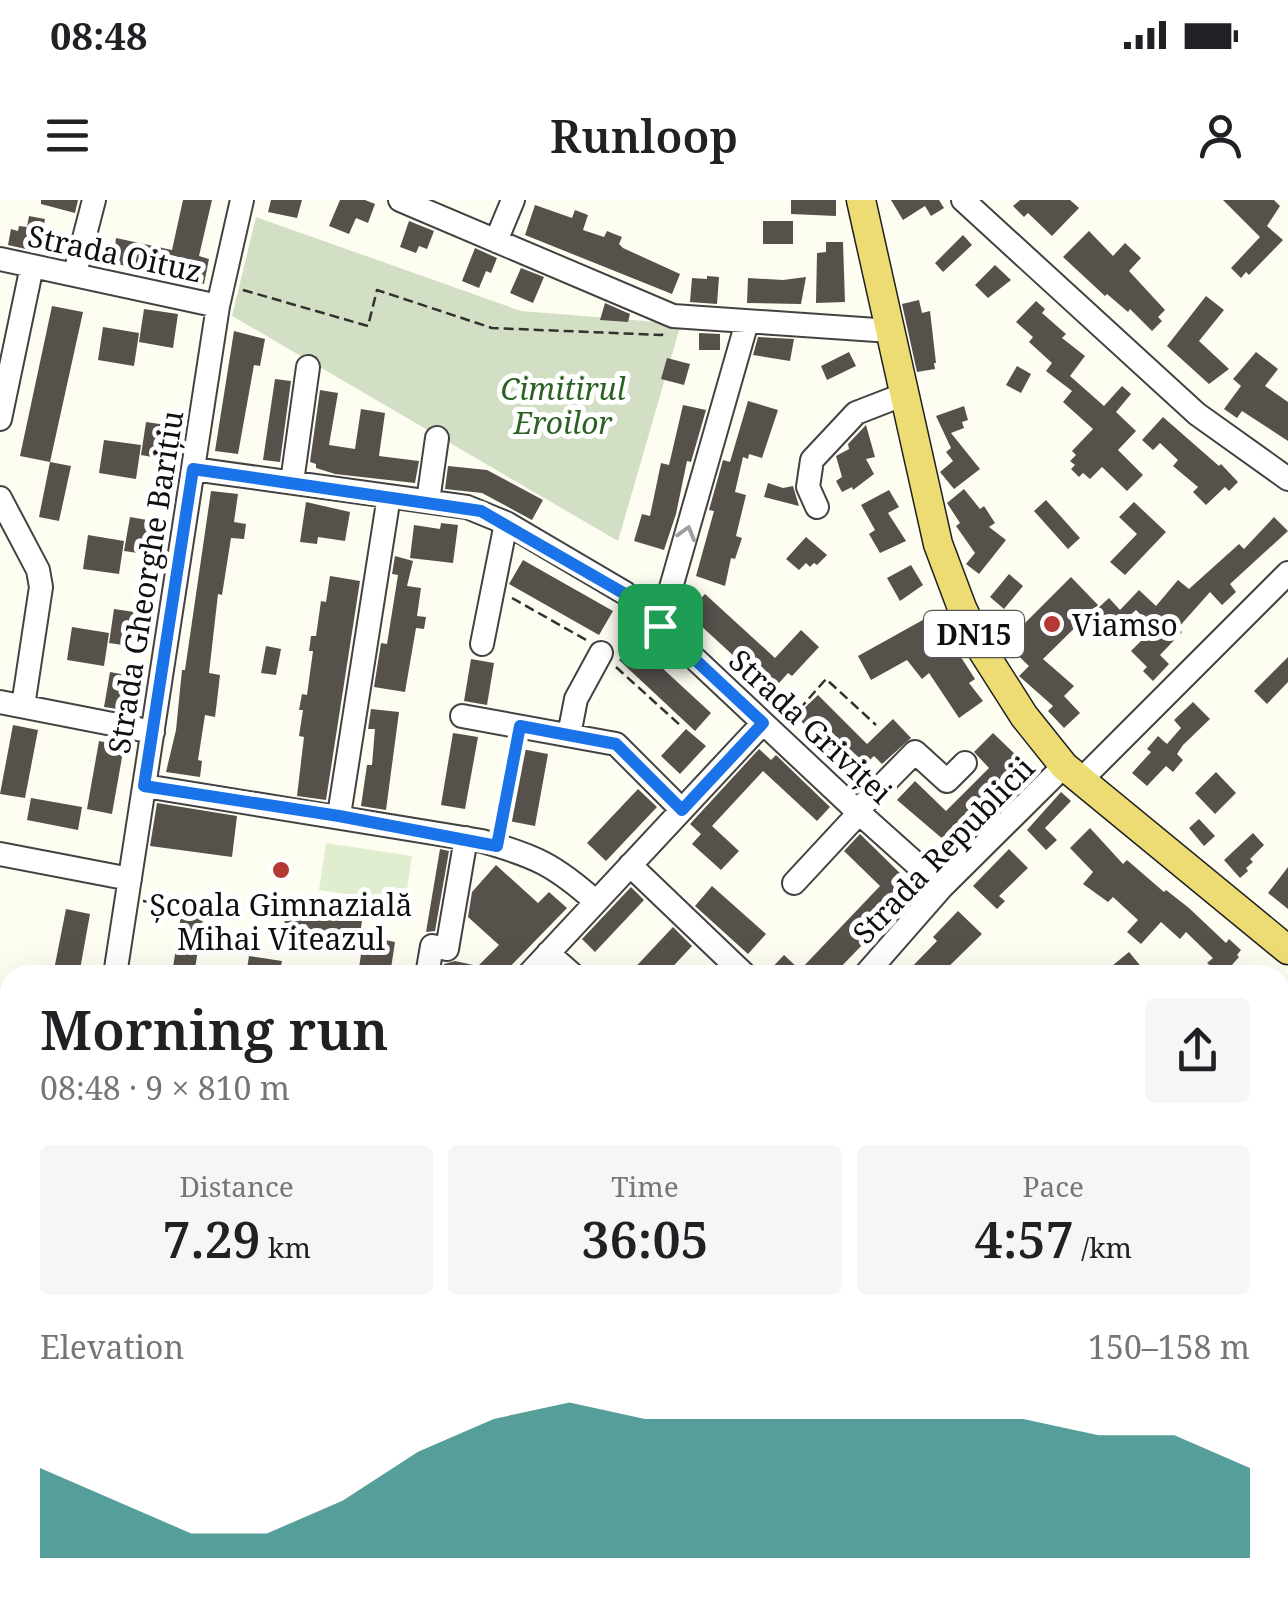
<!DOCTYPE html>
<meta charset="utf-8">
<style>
body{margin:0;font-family:"Noto Serif",serif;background:#f6f6f6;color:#202124;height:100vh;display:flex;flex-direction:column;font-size:38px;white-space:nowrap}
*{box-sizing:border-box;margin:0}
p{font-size:32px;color:#757577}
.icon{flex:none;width:55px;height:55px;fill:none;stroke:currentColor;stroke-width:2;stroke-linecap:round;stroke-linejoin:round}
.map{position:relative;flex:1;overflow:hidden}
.panel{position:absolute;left:0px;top:765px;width:1290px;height:642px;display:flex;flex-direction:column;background:#fff;border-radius:30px 30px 0 0;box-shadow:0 10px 40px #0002}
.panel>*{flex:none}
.pin{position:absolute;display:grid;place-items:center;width:85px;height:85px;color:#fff;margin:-42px;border-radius:20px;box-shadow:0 5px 15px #0006}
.round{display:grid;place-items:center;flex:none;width:105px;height:105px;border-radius:10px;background:#f6f6f6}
.summary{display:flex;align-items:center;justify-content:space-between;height:170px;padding:0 40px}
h1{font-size:55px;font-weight:600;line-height:75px}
.figures{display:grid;grid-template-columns:repeat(3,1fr);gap:15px;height:170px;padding:10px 40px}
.figures div{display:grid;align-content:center;border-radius:10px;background:#f6f6f6;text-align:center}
.figures b{font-size:50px;font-weight:600}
.figures small{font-size:28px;font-weight:400}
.figures p{font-size:28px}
.chart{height:280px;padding:20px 40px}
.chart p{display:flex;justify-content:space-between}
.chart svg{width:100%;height:180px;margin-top:10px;fill:#0f766e;opacity:.7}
.status{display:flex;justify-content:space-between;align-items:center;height:70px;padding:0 50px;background:#fff;direction:ltr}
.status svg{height:28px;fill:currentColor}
header{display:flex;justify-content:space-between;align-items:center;height:130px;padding:0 40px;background:#fff;font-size:45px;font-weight:600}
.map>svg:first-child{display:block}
.cemetery{fill:#d3dfc4}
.pitch{fill:#e0eecf}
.building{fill:#57514c}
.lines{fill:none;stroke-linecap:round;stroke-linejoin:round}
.minor-casing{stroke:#424242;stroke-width:26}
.major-casing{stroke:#202020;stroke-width:31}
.path{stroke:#313131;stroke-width:2.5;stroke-dasharray:10 5;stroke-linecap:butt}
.minor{stroke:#fff;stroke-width:22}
.major{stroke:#eddc73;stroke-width:28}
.oneway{stroke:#9f9f9f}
.route-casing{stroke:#fff;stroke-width:20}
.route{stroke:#1a73e8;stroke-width:12}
.poi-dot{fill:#b43932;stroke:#fff;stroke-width:4}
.labels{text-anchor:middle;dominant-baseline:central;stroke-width:10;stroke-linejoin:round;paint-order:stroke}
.shield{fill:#fff;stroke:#575757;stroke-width:2.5}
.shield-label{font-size:28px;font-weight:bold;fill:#0f0f0f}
.street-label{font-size:30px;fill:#0f0f0f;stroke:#fff}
.park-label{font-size:30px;font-style:italic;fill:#2b6224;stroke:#fff}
.poi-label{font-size:30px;fill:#0f0f0f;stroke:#fff;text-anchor:start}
</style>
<div class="status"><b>08:48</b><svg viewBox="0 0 49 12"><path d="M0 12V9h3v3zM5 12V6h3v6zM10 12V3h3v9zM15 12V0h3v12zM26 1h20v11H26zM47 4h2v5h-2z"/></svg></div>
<header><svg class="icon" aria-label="menu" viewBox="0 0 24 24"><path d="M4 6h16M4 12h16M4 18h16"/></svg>Runloop<svg class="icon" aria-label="person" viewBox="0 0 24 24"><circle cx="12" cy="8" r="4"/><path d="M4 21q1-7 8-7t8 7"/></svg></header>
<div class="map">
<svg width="1288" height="1407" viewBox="0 0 1288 1407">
<rect width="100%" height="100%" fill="#fefdf2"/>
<!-- cemetery -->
<path class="cemetery" d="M256 17 521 111 658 122 680 127 618 341 232 116Z"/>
<!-- pitch -->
<path class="pitch" d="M326 643 412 656 405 703 319 690Z"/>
<!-- building -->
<path class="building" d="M41 0H78L75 13 41 4Z
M183 0H212L199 56 209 59 204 84 113 63 116 38 172 50Z
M271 0H302L297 18 268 12Z
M340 0H365L375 4 368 23 356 18 349 34 329 26Z
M791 0H836V16L791 14Z
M891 0H939L944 8 931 16 925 6 903 20Z
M1020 0H1070L1079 8 1052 36 1028 13 1024 17 1013 6Z
M1223 0H1274L1280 6 1267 26 1283 40 1249 75 1246 72 1241 78 1231 68 1260 37Z
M535 5 572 18 575 10 588 15 583 30 604 37 607 31 622 37 619 44 623 48 680 74 672 94 525 35Z
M29 16 45 19 39 52 8 45 11 29 18 31 19 26 27 27Z
M409 21 434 31 427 49 419 46 416 53 400 47Z
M763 21H793V44H763Z
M1089 31 1113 56 1125 43 1141 58 1129 71 1165 110 1158 117 1162 121 1152 131 1130 109 1128 112 1107 94 1105 96 1063 57Z
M963 35 972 45 943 72 935 63Z
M826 42H843L845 102 816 103 817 53 826 52Z
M475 48 497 58 491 73 486 71 479 88 462 81Z
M995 65 1011 80 988 98 975 85Z
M521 68 544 77 533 103 510 93Z
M707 76 719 77 717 104 690 102 692 78 707 79Z
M806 77 801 104 747 103 748 78 783 80Z
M1206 96 1224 110 1199 141 1229 169 1209 184 1167 146Z
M919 100 922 113 930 111 936 163H934L935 169 917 172 902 104Z
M1036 101 1045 109 1042 113 1066 134 1062 138 1085 156 1070 176 1104 206 1122 186 1131 194 1116 212 1136 231 1118 250 1143 275 1127 291 1102 267 1090 279 1083 273 1079 277 1071 269 1075 265 1070 261 1076 255 1072 251 1093 229 1063 202 1072 191 1046 171 1052 163 1029 142 1033 137 1016 122Z
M605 103 630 114 628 122 600 120Z
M52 106 83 112 50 262 20 256Z
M144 109 178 114 173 148 139 142Z
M103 127 139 133 134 166 98 160Z
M234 131 265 139 260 166 254 165 238 254 215 251Z
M699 133 720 134V150H699Z
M758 137 794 139 790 161 753 155Z
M849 152 856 166 827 180 821 166Z
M1256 152 1278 169 1265 186 1288 202V241L1242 211 1237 218 1224 209 1241 186 1233 179Z
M667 158 690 164 684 185 661 179Z
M1017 166 1031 174 1021 193 1006 185Z
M275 179 291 181 280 262 263 260Z
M320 190 338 193 329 245 355 249 361 209 385 213 379 256 419 261 415 283 335 274 316 268V264L310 262Z
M748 201 778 210 762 258 749 254 748 259 743 257 735 292 746 295 736 336 742 338 735 359 731 358 725 386 696 376 714 311 709 310 723 260 730 262Z
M683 205 706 210 691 262 687 261 676 314 664 350 634 341 642 314 650 316 661 263 669 265Z
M964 206 968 220 962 222 964 228 951 233 980 269 954 289 940 272 953 261 946 252 951 248 936 216Z
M1163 217 1219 266 1221 264 1238 282 1229 291 1225 287 1206 305 1193 292 1198 287 1173 266 1178 260 1160 243 1153 250 1142 240Z
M146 222 180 227 175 261 141 255Z
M866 225 875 257 866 259 874 274 853 290 852 287 842 292 836 281 842 277 836 256 849 249 848 244Z
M104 240 141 245 136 279 99 273Z
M50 262 71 266 59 321 39 317Z
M448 266 487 270 543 300 532 320 482 293 445 289Z
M768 283 783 288 793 286 799 306 764 297Z
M964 289 980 309 984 306 995 323 989 327 1006 340 979 374 966 364 975 353 956 326 960 323 947 303Z
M889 290 899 307 888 313 906 341 880 353 869 334 875 330 861 305Z
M211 291 238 294 234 322 246 324 244 339 231 338 222 395 218 394 209 473 220 475 217 501 215 517 205 515 198 560 202 561 200 577 166 572 176 530 182 470H185Z
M1046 300 1080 338 1068 349 1034 311Z
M306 302 350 312 345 341 318 337 317 344 300 342Z
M1134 302 1166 332 1125 375 1110 362 1137 334 1119 317Z
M130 317 164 323 159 356 124 351Z
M1274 317 1288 331 1230 384 1236 392 1222 405 1210 392 1178 428 1182 432 1160 455 1169 464 1153 481 1143 471 1147 467 1131 451 1154 428 1136 410 1110 433 1104 426 1108 422 1097 409 1109 398 1120 410 1139 390 1156 406 1178 380 1189 389 1239 344 1244 349Z
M441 323 458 325 453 363 410 358 414 325 440 329Z
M88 335 124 341 119 374 83 369Z
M806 337 827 355 817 365 814 363 810 367 806 363 799 370 786 359Z
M395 356 413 361 407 386 421 388 417 416 426 417 424 429 416 428 405 492 374 487 381 443 387 444 398 375 392 374Z
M523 360 613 411 599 435 509 384Z
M911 365 923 385 900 401 887 378Z
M1009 374 1023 386 1004 409 990 397Z
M330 376 360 381 326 600 297 596 304 537 299 536 303 510H299L302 494 307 495 313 451H309L311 436H316L321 401 326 402Z
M1071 377 1098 405 1043 459 1074 486 1064 496 1080 513 1064 528 1048 511 1053 506 1019 476 1029 466 1005 443Z
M705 394 775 458 801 430 819 447 792 476 788 473 772 491 687 413Z
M114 409 148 414 143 448 109 443Z
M930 416 945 442 950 438 959 449 957 451 975 479 969 483 983 501 959 518 929 473 922 479 907 460 871 480 858 456Z
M72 427 109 433 104 466 67 460Z
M635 443 711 513 695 531 619 460Z
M266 446 281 449 276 475 261 473Z
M1288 457V482L1267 504 1254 491Z
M471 459 494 463 487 505 464 501Z
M110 472 137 477 131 511 104 507Z
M818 495 867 544 893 519 911 538 882 564 874 556 854 575 796 516Z
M1193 502 1210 519 1183 545 1177 554 1183 560 1173 572 1166 566 1147 586 1132 573 1151 552 1147 549 1158 536 1167 544 1181 528 1174 520Z
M371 509 399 512 386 610 361 606 367 565H372L375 529H368Z
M13 525 38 530 25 598 0 594Z
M686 529 706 546 680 574 661 556Z
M453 533 478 537 465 609 441 605Z
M993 533 1021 560 999 583 1006 590 951 646 897 600 915 581 946 611 989 568 974 552Z
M99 541 124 546 112 614 87 609Z
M522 549 548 554 535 626 509 621Z
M759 549 771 560 776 555 830 607 817 621 763 571 712 626 739 651 721 670 692 644 701 634 690 624Z
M1216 572 1236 593 1215 614 1195 593Z
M638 589 657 607 606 661 587 643Z
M1061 592 1071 601 1045 628 1057 640 1046 650 1027 630Z
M31 598 82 607 78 630 27 620Z
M157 603 237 616 232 657 150 646Z
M1199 619 1215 636 1204 646 1189 628Z
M1090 628 1123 664 1127 660 1164 692 1166 690 1189 708 1226 743 1229 739 1241 750 1237 755 1239 757 1223 775 1207 763 1213 758 1186 732 1180 739 1161 722 1141 744 1127 732 1138 720 1113 697 1108 702 1083 684 1093 672 1070 648Z
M1253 633 1264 645 1250 659 1253 662 1246 668 1248 671 1240 678 1224 660Z
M860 634 906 679 890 696 900 706 833 775H765L784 755 800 770 880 686 844 651Z
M440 649 449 651 435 731 426 732Z
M1009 649 1028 668 999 696 1005 701 997 709 973 686Z
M496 665 538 703 549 692 567 708 502 775H442L444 764 455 761 478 766 499 745 468 717 472 692Z
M1288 667V709L1268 693Z
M712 686 766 734 748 754 695 706Z
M631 687 644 700 595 752 582 739Z
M182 708 204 712 194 775 172 774Z
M66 709 90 714 79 775H53Z
M286 711 362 721 361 728 386 731 385 740 395 742 390 775H358L362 747 283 736Z
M958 711 982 734 940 775H904L937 741 933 737Z
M673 727 692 746 665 775H628Z
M1129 752 1148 775H1101Z
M249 756 282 761 279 775H246Z"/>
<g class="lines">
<defs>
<path id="minor" d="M400 0 673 116 891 131
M963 0 1197 214 1288 279
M496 41 513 0
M0 59 218 106
M75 73 94 0
M0 219 32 66
M193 269 467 307 506 323 625 393 857 611 942 687
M292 282 308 167
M0 298 38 370 41 387 23 506
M428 301 437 238
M817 307 808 287 812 260 856 213 905 194
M660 426 747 122
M482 444 506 323
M0 502 153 532
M462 516 616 544 682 610
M569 535 576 499 601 453
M1080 581 1288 373
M145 586 482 641C535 656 555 665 596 702
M857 611 915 552 947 581 965 563
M339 615 389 296
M0 654 130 679
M630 665 745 775
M794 683 859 613
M548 753 573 775
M115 775 218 106 242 0
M427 775 432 746 447 749 466 638
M528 775 763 523
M865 775 942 687 1064 566
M0 937 10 939
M1280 1055 1288 1046
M0 1224 10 1226
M1280 1352 1288 1360
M132 1398 140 1407
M462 1398 472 1407
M10 1407 12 1398
M278 1407 288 1398
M638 1407 647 1398
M892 1407 901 1398
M1074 1407 1083 1398"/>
<path id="major" d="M861 0 938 344 962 408 982 450 1024 516 1064 566 1288 750"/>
</defs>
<!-- minor casing -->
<use href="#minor" class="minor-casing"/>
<!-- major casing -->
<use href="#major" class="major-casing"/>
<!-- path -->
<path class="path" d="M243 90 368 126 377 90 492 128 662 135 663 131
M512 398 588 441
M616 467 681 526
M789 521 826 479 876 525
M501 628 517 543
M143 701 163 704
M0 806 10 808"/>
<!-- minor -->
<use href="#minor" class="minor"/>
<!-- major -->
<use href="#major" class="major"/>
</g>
<!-- one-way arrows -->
<defs><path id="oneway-chevron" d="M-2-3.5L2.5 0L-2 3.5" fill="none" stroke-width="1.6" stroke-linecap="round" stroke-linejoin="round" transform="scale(2.5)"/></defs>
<use class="oneway" href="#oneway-chevron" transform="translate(687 333) rotate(-74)"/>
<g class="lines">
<defs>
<path id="route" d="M193 269 481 311 625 394 763 523 682 610 616 544 520 526 497 646 339 616 144 586Z"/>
</defs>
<!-- route casing -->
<use href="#route" class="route-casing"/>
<!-- route -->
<use href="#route" class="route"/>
</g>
<!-- markers -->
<g class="poi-dot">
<circle cx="1052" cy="424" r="10"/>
<circle cx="281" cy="670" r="10"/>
</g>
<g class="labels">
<!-- shield labels -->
<rect class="shield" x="924" y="411" width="100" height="46" rx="8"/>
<g class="shield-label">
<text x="974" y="434">DN15</text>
</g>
<!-- street labels -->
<g class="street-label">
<text transform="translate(115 53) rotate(12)">Strada Oituz</text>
<text transform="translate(145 382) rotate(-81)">Strada Gheorghe Barițiu</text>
<text transform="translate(811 526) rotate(43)">Strada Griviței</text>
<text transform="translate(943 650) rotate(-46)">Strada Republicii</text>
</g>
<!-- park labels -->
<g class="park-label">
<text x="563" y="188">Cimitirul<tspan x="563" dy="34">Eroilor</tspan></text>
</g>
<!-- poi labels -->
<g class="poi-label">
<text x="1072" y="424">Viamso</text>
<text x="281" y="704" text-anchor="middle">Școala Gimnazială<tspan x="281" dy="34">Mihai Viteazul</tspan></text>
</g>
</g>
</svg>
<div class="pin" style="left:660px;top:426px;background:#1e9e55"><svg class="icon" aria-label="arrive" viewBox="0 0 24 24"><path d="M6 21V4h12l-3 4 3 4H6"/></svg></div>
<section class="panel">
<div class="summary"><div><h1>Morning run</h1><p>08:48 · 9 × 810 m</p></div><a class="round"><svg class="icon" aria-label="share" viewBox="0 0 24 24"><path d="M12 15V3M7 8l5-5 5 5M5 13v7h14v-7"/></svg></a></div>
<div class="figures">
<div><p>Distance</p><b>7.29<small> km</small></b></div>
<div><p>Time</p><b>36:05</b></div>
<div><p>Pace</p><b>4:57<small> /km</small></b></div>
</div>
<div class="chart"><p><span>Elevation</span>150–158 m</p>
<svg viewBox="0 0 160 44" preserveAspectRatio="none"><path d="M0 44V22L10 30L20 38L30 38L40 30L50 18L60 10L70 6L80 10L90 10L100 10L110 10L120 10L130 10L140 14L150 14L160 22V44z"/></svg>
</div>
</section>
</div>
